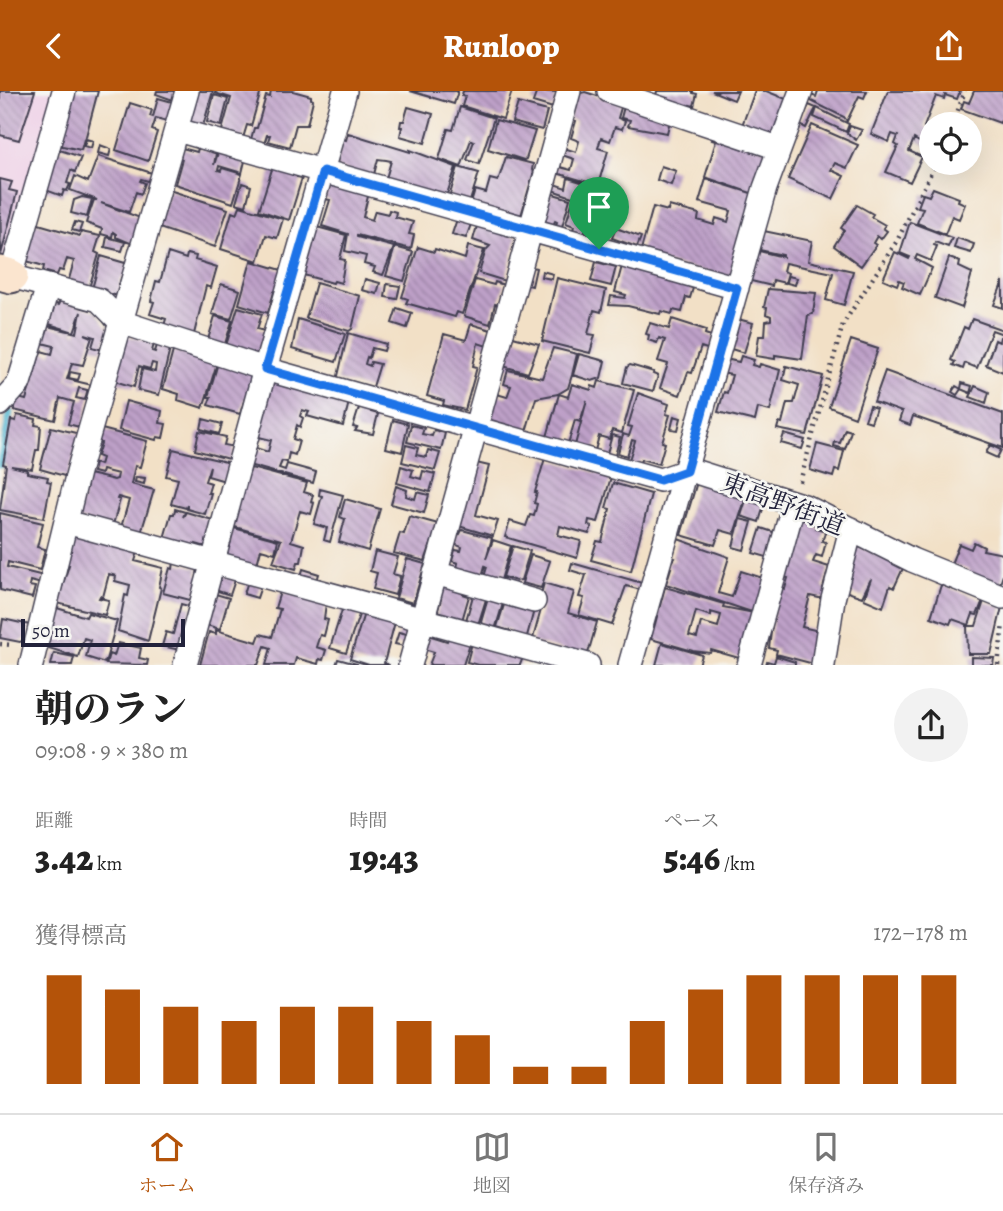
<!DOCTYPE html>
<html lang="ja">
<meta charset="utf-8">
<style>
body{margin:0;font-family:Alegreya,"Noto Serif JP",serif;background:#f2f2f2;color:#222;height:100vh;display:flex;flex-direction:column;font-size:26px;white-space:nowrap}
*{box-sizing:border-box;margin:0}
p{font-size:23px;color:#767676}
.icon{flex:none;width:38px;height:38px;fill:none;stroke:currentColor;stroke-width:2;stroke-linecap:round;stroke-linejoin:round}
.map{position:relative;height:574px;overflow:hidden}
.panel{display:flex;flex-direction:column;background:#fff;flex:1}
.panel>*{flex:none}
.fabs{position:absolute;left:919px;top:21px;display:grid;gap:14px}
.fabs a{display:grid;place-items:center;width:63px;height:63px;border-radius:50%;background:#fff;box-shadow:0 7px 28px #0002;font-size:35px}
.scale{position:absolute;left:21px;bottom:18px;width:164px;box-sizing:border-box;padding-left:7px;border:4px solid #22223b;border-top:0;font-size:19px;line-height:24px;white-space:nowrap;color:#22223b;-webkit-text-stroke:5px #f6f6f2;paint-order:stroke}
.pin{position:absolute;display:grid;place-items:center;width:60px;height:60px;color:#fff;margin:-72px -30px;border-radius:50% 50% 50% 0;rotate:-45deg;box-shadow:0 0 7px #0007}
.pin .icon{rotate:45deg}
.round{display:grid;place-items:center;flex:none;width:74px;height:74px;border-radius:37px;background:#f2f2f2}
.headline{display:flex;align-items:center;justify-content:space-between;height:119px;padding:0 35px}
h1{font-size:38px;font-weight:800;line-height:52px}
.metrics{display:grid;grid-template-columns:repeat(3,1fr);gap:10px;height:119px;padding:7px 35px}
.metrics div{display:grid;align-content:center}
.metrics b{font-size:35px;font-weight:800}
.metrics small{font-size:19px;font-weight:400}
.metrics p{font-size:19px}
.chart{height:196px;padding:14px 35px}
.chart p{display:flex;justify-content:space-between}
.chart svg{width:100%;height:126px;margin-top:7px;stroke:#b45309;stroke-width:6}
header{display:flex;justify-content:space-between;align-items:center;height:91px;padding:0 35px;background:#b45309;color:#fff;font-size:32px;font-weight:800}
.dock{display:flex;justify-content:space-around;align-items:center;height:98px;border-top:2px solid #e0e0e0;background:#fff;font-size:19px;color:#767676}
.dock a{display:grid;justify-items:center;gap:4px}
.dock .current{color:#b45309}
.map>svg:first-child{display:block}
.built{fill:#efd0e7}
.lines{fill:none;stroke-linecap:round;stroke-linejoin:round}
.stream{stroke:#53b7d1;stroke-width:7}
.building{fill:url(#building-back-hatch);fill-rule:evenodd}
.street-casing{stroke:#413e50;stroke-width:26}
.secondary-casing{stroke:#413e50;stroke-width:37}
.path{stroke:#413e50;stroke-width:4.5;stroke-dasharray:2 5;stroke-linecap:butt}
.street{stroke:#fff;stroke-width:23}
.secondary{stroke:#fbe5cf;stroke-width:33}
.route-casing{stroke:#fff;stroke-width:14}
.route{stroke:#1a73e8;stroke-width:9}
.labels{text-anchor:middle;dominant-baseline:central;stroke-width:5;stroke-linejoin:round;paint-order:stroke}
.street-label{font-size:26px;fill:#22223b;stroke:#f6f6f2}
</style>
<header><svg class="icon" aria-label="back" viewBox="0 0 24 24"><path d="M15 5l-7 7 7 7"/></svg>Runloop<svg class="icon" aria-label="share" viewBox="0 0 24 24"><path d="M12 15V3M7 8l5-5 5 5M5 13v7h14v-7"/></svg></header>
<div class="map">
<svg width="1003" height="574" viewBox="0 0 1003 574">
<defs>
<pattern id="building-back-hatch" width="6" height="6" patternUnits="userSpaceOnUse" patternTransform="scale(1.75)"><rect width="6" height="6" fill="#bea0c8"/><path d="M-1 5l2 2M0 0l6 6M5-1l2 2" fill="none" stroke="#9a82a4"/></pattern>
</defs>
<rect width="100%" height="100%" fill="#f6f6f2"/>
<filter id="ink" filterUnits="userSpaceOnUse"><feTurbulence type="fractalNoise" baseFrequency=".0143" numOctaves="2"/><feDisplacementMap in="SourceGraphic" scale="14" xChannelSelector="R" yChannelSelector="G"/><feConvolveMatrix kernelMatrix="1 2 1 2 8 2 1 2 1" color-interpolation-filters="sRGB"/></filter>
<filter id="wash" filterUnits="userSpaceOnUse"><feTurbulence type="fractalNoise" baseFrequency=".00686" numOctaves="4" result="noise"/><feDisplacementMap in="SourceGraphic" scale="28" xChannelSelector="R" yChannelSelector="G"/><feGaussianBlur stdDeviation="1.57" result="paint"/><feColorMatrix in="noise" values="0 0 0 0 0 0 0 0 0 0 0 0 0 0 0 0 0 1.4 0 .05"/><feComposite in="paint" operator="in"/></filter>
<g filter="url(#wash)">
<rect width="100%" height="100%" fill="#f2e0c6"/>
<!-- built -->
<path class="built" d="M0 0H55L3 177 0 176Z"/>
<g class="lines">
<!-- stream -->
<path class="stream" d="M0 374 10 322"/>
</g>
<g id="blocks">
<!-- building -->
<path class="building" d="M0 0H35L19 49 0 44Z
M72 0H98L85 49 84 48 81 59 58 54Z
M157 0H176L173 9 156 3Z
M196 0H213L203 35 187 31Z
M216 0H261L251 35 247 34 243 47 221 43 231 7 215 2Z
M271 0H293L311 5V8L313 9 307 34H296L290 56 268 50 270 44H267L263 56 250 52 254 37H257L266 5 270 6Z
M410 0H458L454 13Z
M463 0H512L503 28 462 15 465 5 462 4Z
M537 0 557 1 553 17 533 11Z
M657 0H693V2L697 3 694 15 690 14 689 16 655 9Z
M712 0H738L734 9Z
M755 0H766L786 8 770 49 741 37Z
M818 0H867L864 7 859 5 847 30 844 26 809 9 811 4 816 6Z
M888 0H960L957 8 945 4 944 8 936 5 924 36 931 39V58L914 48 909 60 922 66 910 91 886 81 898 55 895 53 898 45 892 43 889 51 871 43Z
M974 0H1003V25L1000 32 961 18 964 10 969 12Z
M585 1 622 13 618 27 625 30 622 38 615 36 610 50 601 47 598 57 608 60 598 94 553 81 556 75 571 79 574 68 559 63 561 56 576 61 579 50 571 47 576 30 569 28 577 3Z
M214 4 228 8 221 35 207 31Z
M158 7 176 12 171 31 156 27 152 39 157 41 148 70 116 59 130 12 152 19 150 25 153 26Z
M518 12 547 20 542 39 512 31Z
M625 12 671 25 667 42 628 35 630 29 621 27Z
M809 14 816 17 806 37 799 33Z
M408 16 433 23 425 52 400 45 402 36H400L401 30H404Z
M460 16 494 27 479 73 467 69 474 50 471 49 461 76 439 68 448 38 453 39Z
M817 17 849 33 846 41 814 26Z
M496 29 535 40 526 68 524 69 488 58Z
M812 34 858 54 847 77 835 72 831 79 844 85 833 108 788 88Z
M850 35 862 39 856 49 847 42Z
M348 42 410 61V59L456 76 445 109 385 91 391 70 386 69 378 68 373 87 336 76 342 48 346 49Z
M715 42 769 60 730 186 639 166 653 116 668 120 669 115 699 123 698 129 714 134 716 127 728 131 731 120 699 111 706 88 751 102 705 86 716 50 712 49Z
M86 48 93 50 91 57 84 55Z
M100 54 111 58 109 65 98 62Z
M182 57 197 61 198 57 216 62 214 74 219 59 246 66 242 82 219 75 218 79 221 80 222 77 242 83 233 112 175 93 182 68 179 67Z
M57 58 81 66 75 81 71 79 67 92 70 93 67 100 64 99 62 105 43 98Z
M98 65 155 83 152 91 141 88 140 90 145 92 141 103 136 101 129 121 101 112 143 128 135 154 116 146V143L113 141 112 146 101 143 102 138 86 132 94 109H97L70 99 75 85 88 91Z
M506 66 533 73 532 79 534 80 520 128 470 116 475 99 486 102 490 88 498 90Z
M273 75 298 83 297 86 302 87 289 129 259 119Z
M661 75 676 80 671 94 657 89Z
M458 76 479 82 468 116 448 110Z
M568 87 597 96 593 113 549 98 551 92 566 97Z
M0 88 12 91 9 99 17 101 1 164Z
M242 92 251 95 246 115 236 112Z
M329 93 369 101 363 126 372 129 375 120 388 123 389 119 396 121 395 126 413 131 409 143 414 144 411 158 357 144V146L394 156 383 184 373 181 375 176 364 173 366 165 345 160 348 143 322 135 330 109 325 108Z
M933 97 959 107 958 110 965 113 959 128 952 125 945 143 917 132 923 117 918 116 923 103 929 105Z
M169 99 228 118 215 156 156 136Z
M550 102 570 108 560 142 554 140 557 131 555 130 552 137 541 133Z
M82 106 92 108 87 126 71 122 74 109Z
M573 109 593 115 583 146 572 143 574 135 566 132Z
M857 114 873 123 871 126 885 134 883 137 887 140 881 148 877 145 873 152 876 154 861 175 834 155 844 139 841 137Z
M240 115 283 128 277 147 266 144 258 170 221 158 232 121 237 123Z
M457 128 471 133 466 147 452 143Z
M75 131 82 133 79 141 72 139Z
M910 131 952 147 948 156 935 151 934 154 937 155 931 170 917 164 915 168 932 177 920 204 902 196 904 191 899 189 897 194 883 188 895 161 909 168 910 166 900 162Z
M35 132 80 145 81 141 100 145 95 161 99 163 89 197 68 192 74 170 67 168 63 180 59 179 57 184 43 180 44 175 23 169Z
M589 134 598 136 593 152 585 149Z
M313 135 346 144 340 168 345 169 341 192 334 190 333 192 300 183Z
M477 135 517 146 505 190 479 182 486 159 490 155 473 149Z
M616 137 641 146 637 156 612 147Z
M759 139 812 150 808 170 853 180 844 214 826 209 833 182 785 172 783 180 788 182 785 192 773 189 772 195 747 189 755 159 783 166V164L755 158Z
M107 146 125 151 122 160 105 156Z
M957 147 974 153 971 162 954 157Z
M468 155 484 159 462 223 457 221 455 226 406 212 408 208 402 206 418 156 434 161 435 158 465 168Z
M395 156 413 161 404 190 386 185Z
M168 162 186 168 187 163 196 165 195 169 217 176 211 197 206 195 193 247 163 238 166 228 150 223 154 211 151 210 156 190 160 191Z
M101 165 125 172 128 175 124 187H121L118 205 92 198Z
M949 167 960 171 959 176 972 182 962 217 935 207Z
M251 170 285 180 279 202 274 201 268 222 239 213Z
M596 171 616 176 611 195 591 190Z
M524 174 536 177 532 195 520 192Z
M622 175 689 193V196L693 197 690 207 686 206 682 221 673 219 672 223 661 220 660 223 628 215 609 214 611 205 625 207 626 204 615 201Z
M542 180 553 183 552 188 541 186Z
M788 185 797 187 795 194 787 192Z
M557 187 606 199 601 221 594 219 588 243 595 244 590 262 542 250Z
M365 188 380 192 377 203 362 199Z
M475 189 494 194 495 191 504 194 499 214 495 213 490 233 464 225Z
M1003 190V217L994 214Z
M316 192 360 205 352 238 349 240 306 227Z
M221 193 240 199 231 228 212 223Z
M387 193 400 195 397 208 385 206Z
M768 198 816 202 813 223 808 224 802 268 775 264V268L756 265 759 245H765L766 230 771 229V225L766 223 767 217 764 216Z
M60 210 96 220 109 238 103 259 92 256 95 246 85 243 92 246 83 274 72 272 67 288 92 294 91 300 79 297 76 307 85 309 87 301 91 302 83 337 68 333 74 311 60 307 55 329 14 319 18 307 26 309 41 260 52 263 54 255 42 252 47 235 77 242 81 221 74 241 49 233 53 212 58 214Z
M238 216 262 223 257 238 268 241 260 268 225 258Z
M397 217 412 222 407 237 392 232Z
M215 225 232 230 224 256 207 252Z
M734 227 753 232 744 262 728 257Z
M298 228 345 243 336 271 292 258Z
M672 228 706 239 705 243 714 246 710 259 701 256 692 282 688 281 680 304 660 297 668 273 658 270 665 249 659 247 657 252 648 249 649 244 646 243 650 232 669 238Z
M972 228 1003 239V243L992 239 977 277 965 272 963 278 953 274 955 271 951 269 964 236 968 238Z
M471 233 491 239 487 255 478 252 473 275 477 276 465 319 443 314 444 310 427 305 444 243 466 249Z
M348 242 386 253 384 260 372 257 369 267 367 266 365 273 370 275 371 271 380 273 372 299 337 289Z
M123 244 151 251 154 253 152 260 155 261 157 254 170 258 159 304 138 299 142 278 155 281 156 273 152 272 150 278 139 275 134 296 111 289Z
M513 246 539 253 528 282 503 275 509 250H512Z
M1000 246 1003 247V281L986 274 995 249 999 251Z
M851 249 878 258 855 326 829 316Z
M553 257 577 263 572 284 568 297 558 303 536 307 525 344 481 332 490 301 507 306 511 295 504 293 508 279 542 287Z
M173 260 217 272 203 317 178 309 179 303 163 298Z
M579 263 605 270 601 287 592 290 573 284Z
M741 265 754 269 752 274 759 276 760 273 780 279 770 320 758 317 755 330 718 321 724 301 727 302 732 284 721 282 725 268 739 271Z
M218 272 255 283 248 308 245 307 240 323 208 314 211 306H208Z
M630 274 654 281 653 283 658 285 653 300 623 292 627 276Z
M786 275 823 285 807 344 777 338 779 331 782 332 787 312H794L799 294 783 289Z
M885 280 1003 323V357L913 325 910 334 899 330 902 321 874 311Z
M70 281 80 283 78 289 69 287Z
M271 288 349 311 343 335 307 325 309 321 302 319 300 325 303 327 300 336 297 334 293 348 299 350 295 364 289 362 287 371 282 370 279 377 285 379 287 373 316 381 313 392 245 373 250 355 268 361 271 349 255 345Z
M599 290 634 299 622 342 612 339 609 348 599 345 594 363 574 358 587 309 580 331 575 329 568 353 547 346 559 303 568 306 572 293 591 299 592 295 597 297Z
M962 292 972 295 970 302 961 298 957 304 952 301 956 295 961 298Z
M975 295 989 301 986 312 970 306Z
M638 302 669 313 666 323 670 324 662 351 665 352 659 373 641 368 639 375 628 372 635 350 632 349 627 365 618 362 623 343 629 345 632 336 628 335Z
M126 310 162 320 160 332 166 333 163 347 157 346 156 349 119 339Z
M360 314 372 317 371 321 378 323 373 343 355 340 357 337 353 336Z
M870 315 876 317 871 331 865 329Z
M17 324 36 328 35 334 41 335 39 359H36L32 378 11 375 27 379V382L48 386 47 390 51 391 44 427 0 419 6 374 3 373 11 329 16 330Z
M674 325 681 327 678 339 671 338Z
M203 328 222 333 219 343 201 338Z
M393 329 408 333 402 361 386 357Z
M411 334 424 337 422 343 432 345 434 339 445 342 441 359 407 351Z
M51 336 80 343 68 386 40 378Z
M98 337 147 350 140 376 135 375 131 393 154 399 140 445 120 440 129 409 118 406 117 408 120 409 112 437 77 428 89 383 114 389 117 388 118 383 102 379 101 383 93 381 95 372 100 374 102 367 97 365 101 352 94 350Z
M845 338 851 340 845 358 834 355 835 351 840 352Z
M199 340 226 346 224 354 234 356 232 369 195 359Z
M784 343 805 349 802 358 781 352Z
M612 344 620 346 614 368 606 366Z
M817 353 844 360 839 380 835 379 833 386 810 379Z
M406 354 418 357 416 364 426 366 428 359 440 362 435 379 402 371Z
M990 354 1001 359 997 367 986 362Z
M173 358 230 372 225 390 208 385 210 375 205 390 211 392 208 402H211L205 423 187 418V414L186 417 171 413 178 388 166 385Z
M545 367 611 386 598 431 589 429 588 434 592 435 589 443 560 435 558 444 581 450 577 467 505 446 510 430 526 435 530 424 534 425 537 413 534 412 537 401H535Z
M472 371 489 375 476 424 498 430 493 445 455 434Z
M401 375 413 379 411 385 421 388 423 380 435 383 430 401 397 392Z
M251 377 307 392 304 401 313 404 311 411 314 412 311 423 300 420 291 450 304 454 301 471H298L296 478 273 471 281 449 228 434 246 382H249Z
M136 386 145 387 144 393 135 391Z
M697 391 746 406 734 443 720 439 715 454 681 444Z
M613 392 651 403 631 480 591 469 597 450 602 451 610 418 606 417Z
M396 395 407 399 406 405 415 408 417 401 429 404 424 422 391 413Z
M320 398 343 404 330 451 324 449 327 437 314 433 322 405 319 404Z
M747 406 765 411 759 431 741 425Z
M345 408 380 418 368 460 339 451 345 428 340 426Z
M175 418 185 421 183 426 186 421 216 430 206 456 196 453 194 460 163 451 171 423H174Z
M0 422 43 432 37 456 45 458 40 479 8 471 7 476 44 485 42 493 30 490 29 495 35 496 32 507 0 499Z
M409 425 438 433 425 470 394 462 400 442 404 443Z
M797 426 817 434 816 437 826 440 822 450 826 451 822 466 816 464 813 471 829 476 823 497 830 499 828 509 810 505 802 536 819 540 814 573 776 563 777 559 769 557 777 495 785 498 788 487 780 485Z
M740 428 752 431 744 459 733 456Z
M230 436 278 449 275 462 261 458 256 477 223 468 227 453 230 454 231 450 226 448Z
M761 437 782 444 774 468 753 462Z
M462 439 492 447 486 468 493 449 511 455 501 489 484 486 487 476 485 475 482 485 457 478 458 472 452 470 455 459 461 460 462 456 454 453 457 442 460 443Z
M74 440 139 458 135 470 163 477 159 496 161 497 148 550 118 540 125 504 128 505 130 494 115 490 116 485 109 483 103 506 100 505 99 507 109 509 105 524 57 512 69 474H67Z
M678 448 729 466 718 502 732 506 741 480 769 489 755 522 666 493 671 477 667 476 670 469 673 470 675 467 672 466Z
M974 451 984 456 983 459 1003 463V484L1000 493 968 483V479L951 473 959 453 971 458Z
M855 454 904 475 894 497 890 495 883 516 864 508 871 488 862 506 836 497Z
M513 455 530 460 521 489 516 490 503 486Z
M375 460 398 466 393 483 400 485 395 504 373 498 377 482 370 480Z
M531 464 550 470 541 497 522 492Z
M407 468 425 473 413 512 396 507Z
M174 471 198 477 197 484 201 485 194 510 163 502 170 477 173 478Z
M572 472 642 492 641 499 626 495 612 534 579 524 584 507 579 506 586 484 570 479Z
M303 478 319 483 316 493 300 489Z
M220 484 235 489 230 504 215 499Z
M248 490 261 495 257 507 244 503Z
M444 492 465 497 463 503 469 505 461 533 436 526 441 508 435 507Z
M544 492 574 501 568 522 597 531 587 566 532 551 542 515 538 514Z
M941 494 983 509 977 524 973 523 969 534 952 528 950 533 931 526Z
M665 496 724 513 723 516 754 522 746 569 711 559 710 562 693 560 651 548ZM696 520 711 525V521L721 524 718 536 701 531 697 547 689 545Z
M280 501 286 503V501L326 512 324 528 328 529 324 545 320 544 316 556 326 559 323 569 319 568 318 573 296 567 294 574H266L271 557 265 555 258 574H200L209 541 216 543V539L257 551 260 543 272 546 280 518 275 517Z
M474 501 487 505 477 537 465 533Z
M212 502 229 507 220 538 203 533Z
M489 504 504 509 494 542 479 538Z
M984 510 1002 516 991 563H968L967 535H976Z
M505 511 534 519 526 549 509 544 510 540 497 536Z
M181 513 192 516 180 559 162 555 166 541 173 543Z
M343 516 360 521 346 562 330 557Z
M57 517 86 526 88 522 117 530 105 572 86 566 90 549 84 547 78 566 39 554Z
M364 522 395 531 384 572 389 574H369L350 568Z
M3 528 30 534 28 546 20 551 0 547Z
M399 541 407 543 404 555 395 553Z
M428 544 447 550 449 545 470 552 463 574H429L434 561 424 558Z
M118 552 141 557 139 567 148 569 147 574 106 573 109 563 114 565Z
M472 552 523 566 520 574H478L467 571Z
M662 552 702 564 699 574H656Z
M54 562 74 566 72 574H51Z
M776 565 795 571V574H766L767 570 774 572Z
M971 566 994 567 993 574H971Z
M338 568 357 573V574H336Z"/>
</g>
</g>
<g filter="url(#ink)">
<use href="#blocks" fill-opacity="0" stroke="#413e50" stroke-width="2"/>
<g class="lines">
<defs>
<path id="street" d="M64 0 11 185 99 209 121 231 265 278 660 389 690 379 804 415 912 469 1003 506
M609 0 778 57
M177 39 737 197
M0 313 19 292 48 195
M66 431 588 574
M435 482 534 510
M31 574 78 381 187 0
M185 574 265 278 345 0
M410 574 569 0
M630 574 765 97 801 0
M749 574 794 412
M823 574 833 508 851 438"/>
<path id="secondary" d="M0 182 11 185"/>
</defs>
<!-- street casing -->
<use href="#street" class="street-casing"/>
<!-- secondary casing -->
<use href="#secondary" class="secondary-casing"/>
<!-- path -->
<path class="path" d="M953 33 965 0
M800 391 843 233 897 150 936 72
M0 553 13 554
M998 574 1003 533"/>
<!-- street -->
<use href="#street" class="street"/>
<!-- secondary -->
<use href="#secondary" class="secondary"/>
</g>
</g>
<g class="lines" filter="url(#ink)">
<defs>
<path id="route" d="M323 80 737 197 686 380 660 389 265 278Z"/>
</defs>
<!-- route casing -->
<use href="#route" class="route-casing"/>
<!-- route -->
<use href="#route" class="route"/>
</g>
<g class="labels">
<!-- street labels -->
<g class="street-label">
<text transform="translate(783 413) rotate(21)">東高野街道</text>
</g>
</g>
</svg>
<div class="fabs">
<a><svg class="icon" aria-label="locate" viewBox="0 0 24 24"><circle cx="12" cy="12" r="6"/><path d="M12 2v4M12 18v4M2 12h4M18 12h4"/></svg></a>
</div>
<div class="scale">50 m</div>
<div class="pin" style="left:599px;top:158px;background:#1e9e55"><svg class="icon" aria-label="arrive" viewBox="0 0 24 24"><path d="M6 21V4h12l-3 4 3 4H6"/></svg></div>
</div>
<section class="panel">
<div class="headline"><div><h1>朝のラン</h1><p>09:08 · 9 × 380 m</p></div><a class="round"><svg class="icon" aria-label="share" viewBox="0 0 24 24"><path d="M12 15V3M7 8l5-5 5 5M5 13v7h14v-7"/></svg></a></div>
<div class="metrics">
<div><p>距離</p><b>3.42<small> km</small></b></div>
<div><p>時間</p><b>19:43</b></div>
<div><p>ペース</p><b>5:46<small> /km</small></b></div>
</div>
<div class="chart"><p><span>獲得標高</span>172–178 m</p>
<svg viewBox="0 0 160 44" preserveAspectRatio="none"><path d="M5 44V6M15 44V11M25 44V17M35 44V22M45 44V17M55 44V17M65 44V22M75 44V27M85 44V38M95 44V38M105 44V22M115 44V11M125 44V6M135 44V6M145 44V6M155 44V6"/></svg>
</div>
</section>
<nav class="dock">
<a class="current"><svg class="icon" aria-label="home" viewBox="0 0 24 24"><path d="M3 11l9-7 9 7M6 9v11h12V9"/></svg>ホーム</a>
<a><svg class="icon" aria-label="map" viewBox="0 0 24 24"><path d="M3 6l6-2 6 2 6-2v14l-6 2-6-2-6 2zM9 4v14M15 6v14"/></svg>地図</a>
<a><svg class="icon" aria-label="saved" viewBox="0 0 24 24"><path d="M7 4h10v16l-5-4-5 4z"/></svg>保存済み</a>
</nav>
